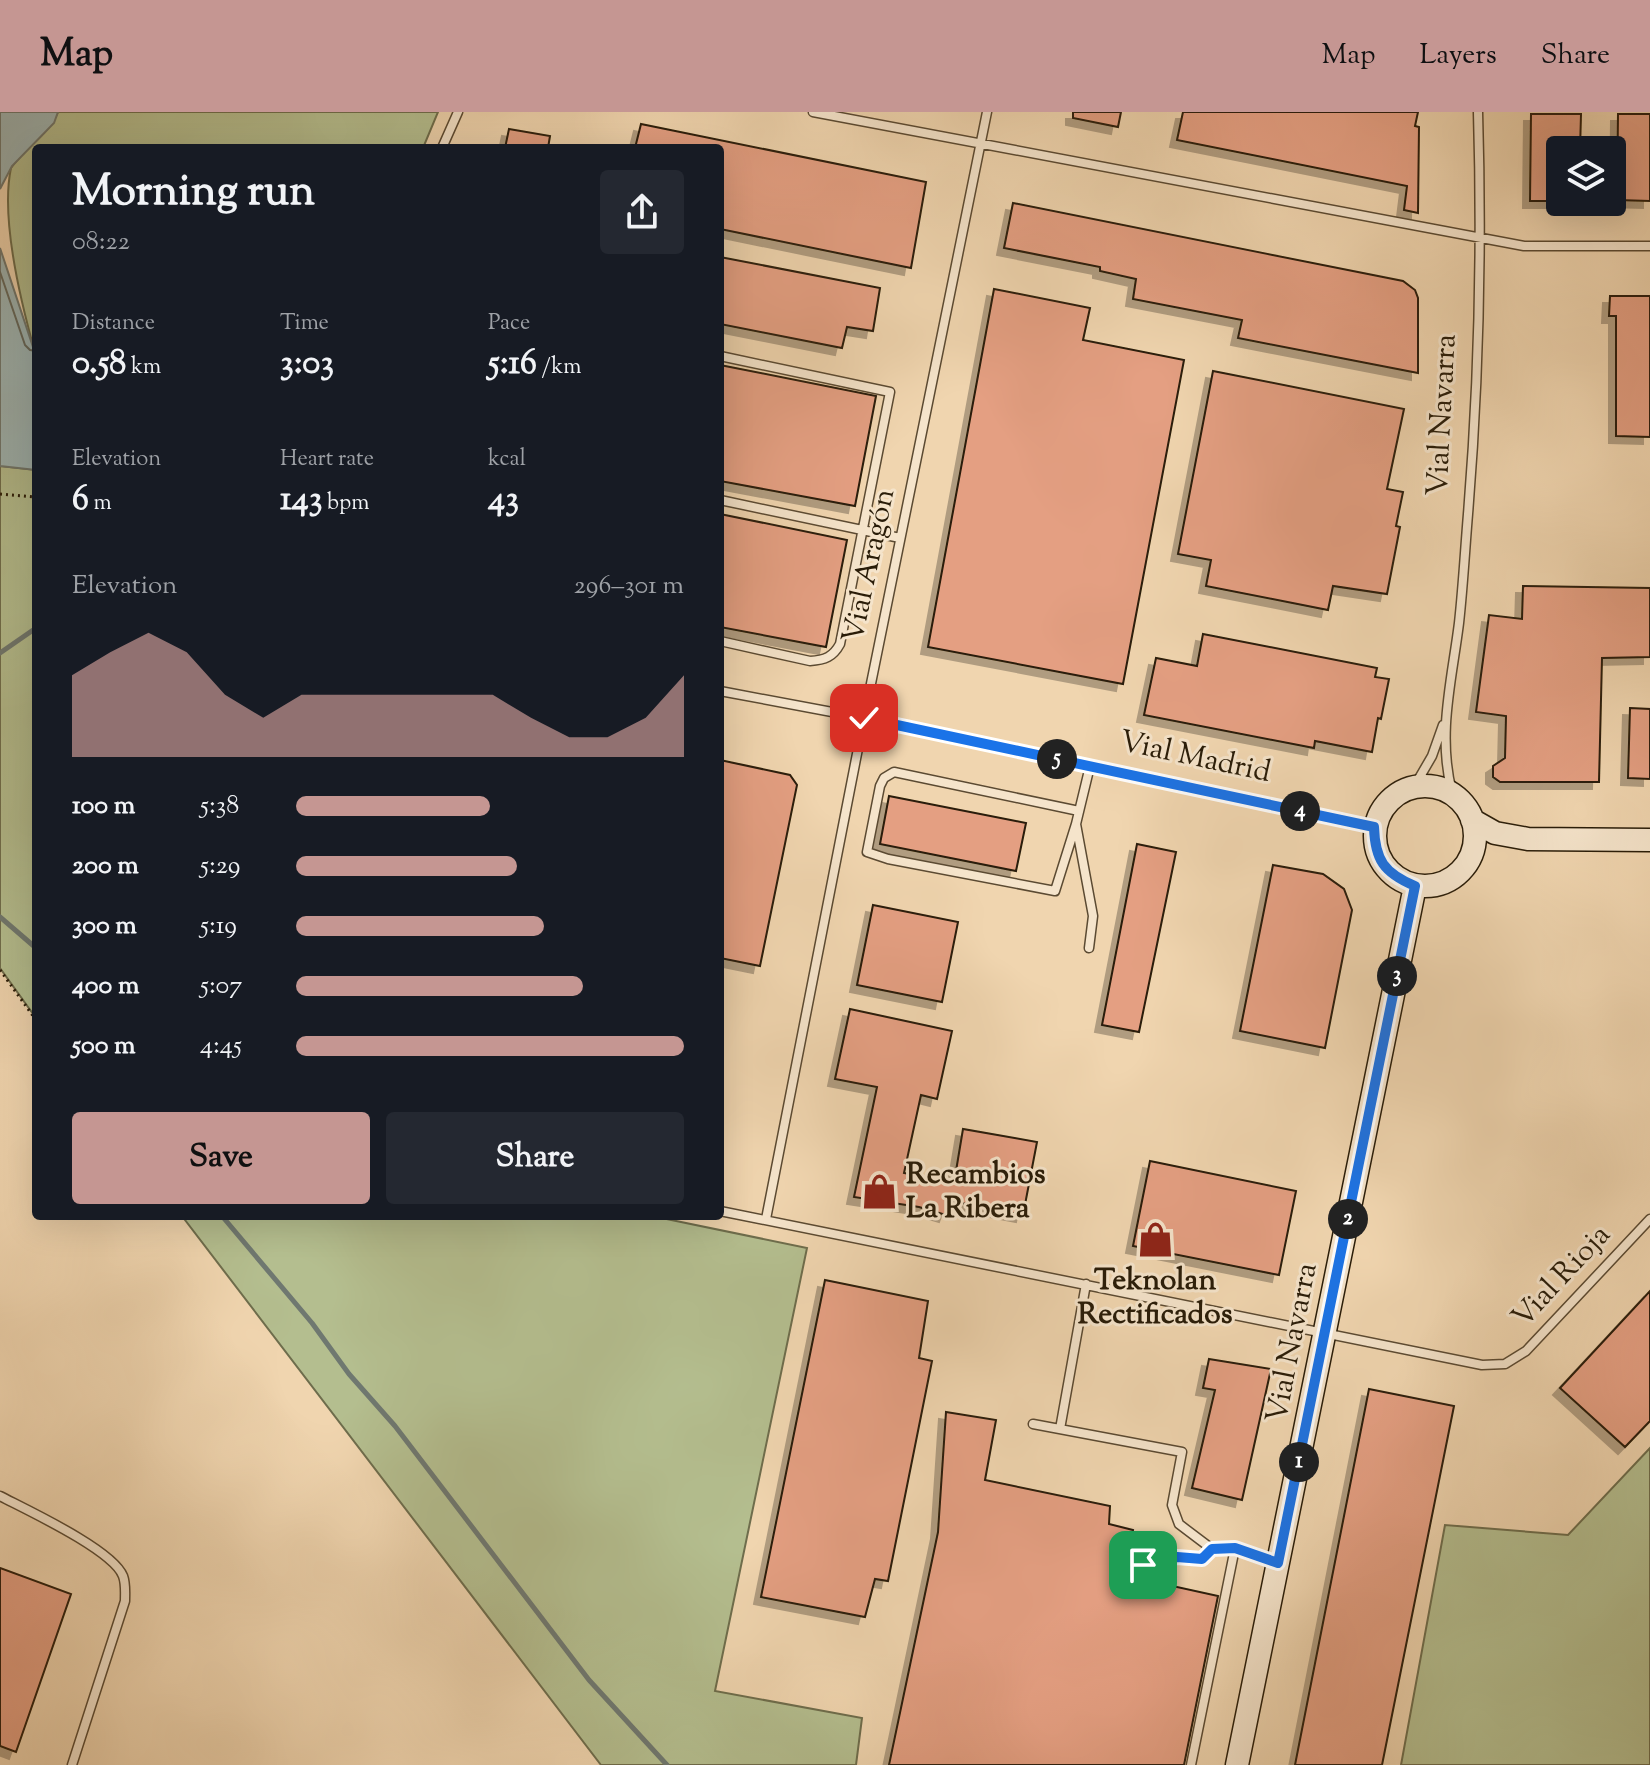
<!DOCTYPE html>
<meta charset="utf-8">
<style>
body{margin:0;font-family:"Sorts Mill Goudy",serif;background:#242831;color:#f1f3f6;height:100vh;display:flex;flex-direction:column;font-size:30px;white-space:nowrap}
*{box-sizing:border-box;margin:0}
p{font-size:26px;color:#9ea1a6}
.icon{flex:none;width:44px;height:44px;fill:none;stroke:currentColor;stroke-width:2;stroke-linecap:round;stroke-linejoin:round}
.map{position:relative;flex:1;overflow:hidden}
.drawer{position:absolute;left:32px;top:32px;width:692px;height:1076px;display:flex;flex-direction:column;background:#171b24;border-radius:8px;box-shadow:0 8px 32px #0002}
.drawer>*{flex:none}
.fabs{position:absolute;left:1546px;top:24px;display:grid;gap:16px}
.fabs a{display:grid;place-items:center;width:80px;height:80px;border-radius:8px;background:#171b24;box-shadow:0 8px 32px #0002;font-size:40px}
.pin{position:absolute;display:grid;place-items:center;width:68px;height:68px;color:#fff;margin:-34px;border-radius:16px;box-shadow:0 4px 12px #0006}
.km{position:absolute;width:40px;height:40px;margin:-20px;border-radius:50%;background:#222;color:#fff;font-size:22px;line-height:40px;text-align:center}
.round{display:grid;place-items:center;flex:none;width:84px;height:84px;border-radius:8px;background:#242831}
.overview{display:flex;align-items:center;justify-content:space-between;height:136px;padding:0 40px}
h1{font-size:44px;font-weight:800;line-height:60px}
.stats{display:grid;grid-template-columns:repeat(3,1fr);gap:12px;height:136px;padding:8px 40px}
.stats div{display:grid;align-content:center}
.stats b{font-size:34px;font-weight:800}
.stats small{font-size:22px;font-weight:400}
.stats p{font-size:22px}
.chart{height:224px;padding:16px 40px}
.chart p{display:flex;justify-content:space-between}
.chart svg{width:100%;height:144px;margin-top:8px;fill:#c59692;opacity:.7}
.cta{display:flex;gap:16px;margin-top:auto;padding:16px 40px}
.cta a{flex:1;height:92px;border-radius:8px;background:#c59692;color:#111;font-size:32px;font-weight:800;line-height:92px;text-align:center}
.cta a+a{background:#242831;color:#f1f3f6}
ul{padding:0 40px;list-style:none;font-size:26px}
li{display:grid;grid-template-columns:128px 96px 1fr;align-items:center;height:60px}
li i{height:20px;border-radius:10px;background:#c59692}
header{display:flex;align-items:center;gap:48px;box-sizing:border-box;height:112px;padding:0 40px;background:#c59692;color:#111}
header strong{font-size:38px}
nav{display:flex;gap:44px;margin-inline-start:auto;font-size:28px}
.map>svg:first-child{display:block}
.green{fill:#b4be8f;stroke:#6e6d4c;stroke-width:2}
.water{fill:#9eb6b5;stroke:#6f7870;stroke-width:2}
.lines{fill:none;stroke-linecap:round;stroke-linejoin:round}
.shore{stroke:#64695e;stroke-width:2}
.stream{stroke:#6f7870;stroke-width:5}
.building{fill:#e49f82;stroke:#291c08;stroke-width:2;filter:url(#shadow)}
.lane-casing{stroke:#5b4a32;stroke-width:11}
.secondary-casing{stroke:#291c08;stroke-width:25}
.path{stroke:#291c08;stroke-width:3;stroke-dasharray:2 4;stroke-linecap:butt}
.lane{stroke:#f5e4cb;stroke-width:8}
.secondary{stroke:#f5e4cb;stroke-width:22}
.route-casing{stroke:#fff;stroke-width:16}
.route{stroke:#1a73e8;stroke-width:10}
.labels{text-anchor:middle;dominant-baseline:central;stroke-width:6;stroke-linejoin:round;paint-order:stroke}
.street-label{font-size:30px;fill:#291c08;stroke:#f5e4cb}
.poi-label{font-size:30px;font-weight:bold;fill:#291c08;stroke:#f5e4cb;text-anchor:start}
</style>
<header>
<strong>Map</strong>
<nav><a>Map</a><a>Layers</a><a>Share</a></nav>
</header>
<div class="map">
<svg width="1650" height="1653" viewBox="0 0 1650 1653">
<defs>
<filter id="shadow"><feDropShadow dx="-7" dy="7" stdDeviation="0" flood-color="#0004"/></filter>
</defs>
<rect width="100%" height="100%" fill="#f0d5af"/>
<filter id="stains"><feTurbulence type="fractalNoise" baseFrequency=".0025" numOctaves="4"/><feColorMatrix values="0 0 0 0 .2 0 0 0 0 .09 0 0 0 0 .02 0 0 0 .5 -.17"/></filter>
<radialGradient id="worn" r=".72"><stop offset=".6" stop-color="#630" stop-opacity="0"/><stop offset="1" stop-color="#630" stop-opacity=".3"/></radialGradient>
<!-- green -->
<path class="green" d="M58 0H438L423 36H36V244C21 191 0 107 11 56 25 35 49 23 58 0Z
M0 354 36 358V906L0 856Z
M182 1104H652L807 1136 715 1579 862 1606 856 1653H601Z
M1650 1336V1653H1401L1445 1413 1568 1423Z"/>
<!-- water -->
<path class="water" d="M0 0H58L54 11 12 54 0 77Z
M0 136 36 244V358L0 354Z"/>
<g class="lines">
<!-- shore -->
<path class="shore" d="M0 160 25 233 30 238 36 239"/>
<!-- stream -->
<path class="stream" d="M0 541 36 516
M0 805 36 836
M222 1104 312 1211 349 1262 395 1314 589 1568 667 1653"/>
</g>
<!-- building -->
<path class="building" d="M1073 0H1121L1118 15 1073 6Z
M1183 0H1418L1415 14 1419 15 1418 101 1404 98 1407 74 1177 28Z
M1531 2H1581L1580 38H1560V89H1530Z
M1618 2H1650V89L1617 88Z
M641 12 926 70 911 156 720 117V36H635Z
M509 17 550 24 548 36H505Z
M1013 91 1403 169 1415 178 1418 186V261L1238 226 1242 208 1133 187 1136 167 1100 159V155L1004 136Z
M720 145 880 176 873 219 847 215 842 236 720 212Z
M994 177 1090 196 1083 228 1184 248 1123 572 928 535Z
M1610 184H1650V325L1616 324V204H1609Z
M720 253 876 284 855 394 720 369Z
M1213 259 1404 297 1387 377 1403 380 1396 414 1400 415 1387 482 1333 474 1328 498 1206 474 1211 448 1178 442Z
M720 402 847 428 826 535 720 515Z
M1523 474 1650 476V545L1602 546 1599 670H1500L1493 665V654L1505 646 1506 604 1476 600 1489 503 1522 507Z
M1203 522 1377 556 1375 565 1389 567 1381 607 1378 606 1372 640 1315 629 1314 636 1144 603 1156 546 1197 554Z
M1630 596 1650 597V667L1628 666Z
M720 648 790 663 797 673 760 854 720 846Z
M889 684 1026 711 1016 759 880 732Z
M1137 732 1176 740 1139 920 1102 913Z
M1273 753 1323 762 1344 777 1352 798 1325 936 1240 919Z
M873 793 958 810 942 890 857 873Z
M850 897 952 919 937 987 921 983 904 1061 954 1071 963 1017 1037 1030 1023 1103 951 1089 946 1103 919 1095 854 1085 877 975 835 967Z
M1150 1049 1296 1079 1279 1163 1133 1134Z
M825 1168 928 1189 919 1246 932 1249 888 1469 875 1467 865 1505 761 1485Z
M1650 1179V1309L1625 1335 1560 1276Z
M1209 1247 1271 1257 1242 1388 1192 1376 1215 1278 1203 1276Z
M1369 1277 1454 1294 1382 1653H1295Z
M946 1300 996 1308 985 1368 1110 1394 1109 1412 1133 1418 1127 1449 1116 1460 1118 1468 1125 1469 1130 1465 1136 1466 1141 1474 1146 1473 1150 1469 1218 1484 1184 1653H889L938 1420Z
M0 1456 71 1482 16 1640 0 1634Z"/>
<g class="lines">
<defs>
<path id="lane" d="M813 0 1524 134H1650
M442 36 458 0
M720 244 890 280 840 532C833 545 825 548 810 549L720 529
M720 388 900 426
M720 579 864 606 1374 715
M1414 675 1432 644 1443 613
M1452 680C1437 622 1452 568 1459 511 1463 475 1465 438 1468 402 1479 268 1482 134 1478 0
M1076 712 1055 779 888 747 867 740 880 674 884 666 894 660 1079 699
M1089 836 1093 804 1076 712 1090 654
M720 1099 1482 1253 1505 1252 1526 1239 1650 1107
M766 1107 864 606 987 0
M1033 1312 1182 1340 1172 1393 1179 1412 1212 1437 1235 1436 1278 1451
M1060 1317 1086 1172
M0 1384C27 1398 113 1438 123 1464 126 1472 125 1481 125 1489L72 1653
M1122 1463 1129 1456 1152 1453
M1143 1467C1151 1441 1179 1445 1202 1447L1212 1437
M1191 1653 1235 1436"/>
<path id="secondary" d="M1375 724a50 50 0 1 1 100 0a50 50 0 1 1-100 0Z
M1472 708 1495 721 1528 727 1650 728
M1237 1653 1415 774"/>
</defs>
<!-- lane casing -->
<use href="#lane" class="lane-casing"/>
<!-- secondary casing -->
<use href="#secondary" class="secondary-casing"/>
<!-- path -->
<path class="path" d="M0 382 36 385
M0 858 36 908"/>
<!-- lane -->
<use href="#lane" class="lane"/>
<!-- secondary -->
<use href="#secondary" class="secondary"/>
</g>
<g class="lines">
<defs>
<path id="route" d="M864 606 1374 715C1375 748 1384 761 1415 774L1278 1451 1235 1436 1212 1437 1202 1447 1177 1445 1143 1453"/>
</defs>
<!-- route casing -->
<use href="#route" class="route-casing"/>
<!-- route -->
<use href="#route" class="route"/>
</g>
<!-- icons -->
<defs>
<symbol id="shop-bare" viewBox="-9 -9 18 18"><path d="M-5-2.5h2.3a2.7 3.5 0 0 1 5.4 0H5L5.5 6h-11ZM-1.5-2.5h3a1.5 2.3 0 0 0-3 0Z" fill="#8f2418" stroke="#f5e4cb" stroke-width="2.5" paint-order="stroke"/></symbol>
</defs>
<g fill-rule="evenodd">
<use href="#shop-bare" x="854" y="1054" width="51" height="51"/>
<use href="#shop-bare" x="1130" y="1102" width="51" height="51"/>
</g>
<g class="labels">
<!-- street labels -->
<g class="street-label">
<text transform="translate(1443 303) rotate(-87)">Vial Navarra</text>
<text transform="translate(870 454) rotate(-78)">Vial Aragón</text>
<text transform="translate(1195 646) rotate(12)">Vial Madrid</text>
<text transform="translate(1562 1165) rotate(-47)">Vial Rioja</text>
<text transform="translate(1293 1231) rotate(-79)">Vial Navarra</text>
</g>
<!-- poi labels -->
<g class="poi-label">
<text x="906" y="1063">Recambios<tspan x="906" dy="34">La Ribera</tspan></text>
<text x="1155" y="1169" text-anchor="middle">Teknolan<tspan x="1155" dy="34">Rectificados</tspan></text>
</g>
</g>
<rect width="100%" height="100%" filter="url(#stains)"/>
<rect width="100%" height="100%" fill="url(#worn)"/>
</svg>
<div class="fabs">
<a><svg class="icon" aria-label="layers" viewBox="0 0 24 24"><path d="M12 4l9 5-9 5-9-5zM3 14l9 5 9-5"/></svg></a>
</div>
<div class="pin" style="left:1143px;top:1453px;background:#1e9e55"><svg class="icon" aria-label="arrive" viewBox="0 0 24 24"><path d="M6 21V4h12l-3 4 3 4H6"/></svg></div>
<div class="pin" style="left:864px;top:606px;background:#d93025"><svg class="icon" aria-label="check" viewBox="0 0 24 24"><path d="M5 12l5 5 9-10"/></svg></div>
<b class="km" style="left:1299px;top:1350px">1</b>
<b class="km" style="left:1348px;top:1107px">2</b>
<b class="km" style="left:1397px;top:864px">3</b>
<b class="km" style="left:1300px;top:699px">4</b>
<b class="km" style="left:1057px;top:647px">5</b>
<section class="drawer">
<div class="overview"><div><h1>Morning run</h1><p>08:22</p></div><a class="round"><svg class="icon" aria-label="share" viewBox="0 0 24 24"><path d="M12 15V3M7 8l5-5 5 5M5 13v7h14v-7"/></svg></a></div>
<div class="stats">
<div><p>Distance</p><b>0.58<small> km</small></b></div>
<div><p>Time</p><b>3:03</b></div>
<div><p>Pace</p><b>5:16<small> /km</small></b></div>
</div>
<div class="stats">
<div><p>Elevation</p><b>6<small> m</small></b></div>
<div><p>Heart rate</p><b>143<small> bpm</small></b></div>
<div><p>kcal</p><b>43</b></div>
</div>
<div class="chart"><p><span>Elevation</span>296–301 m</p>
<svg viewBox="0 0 160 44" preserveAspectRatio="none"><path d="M0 44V19L10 12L20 6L30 12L40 25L50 32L60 25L70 25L80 25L90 25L100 25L110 25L120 32L130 38L140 38L150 32L160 19V44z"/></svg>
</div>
<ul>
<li><b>100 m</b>5:38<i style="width:50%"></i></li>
<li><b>200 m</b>5:29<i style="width:57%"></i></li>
<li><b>300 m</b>5:19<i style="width:64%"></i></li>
<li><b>400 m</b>5:07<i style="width:74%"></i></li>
<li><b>500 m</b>4:45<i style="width:100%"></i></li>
</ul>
<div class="cta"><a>Save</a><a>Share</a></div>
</section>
</div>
